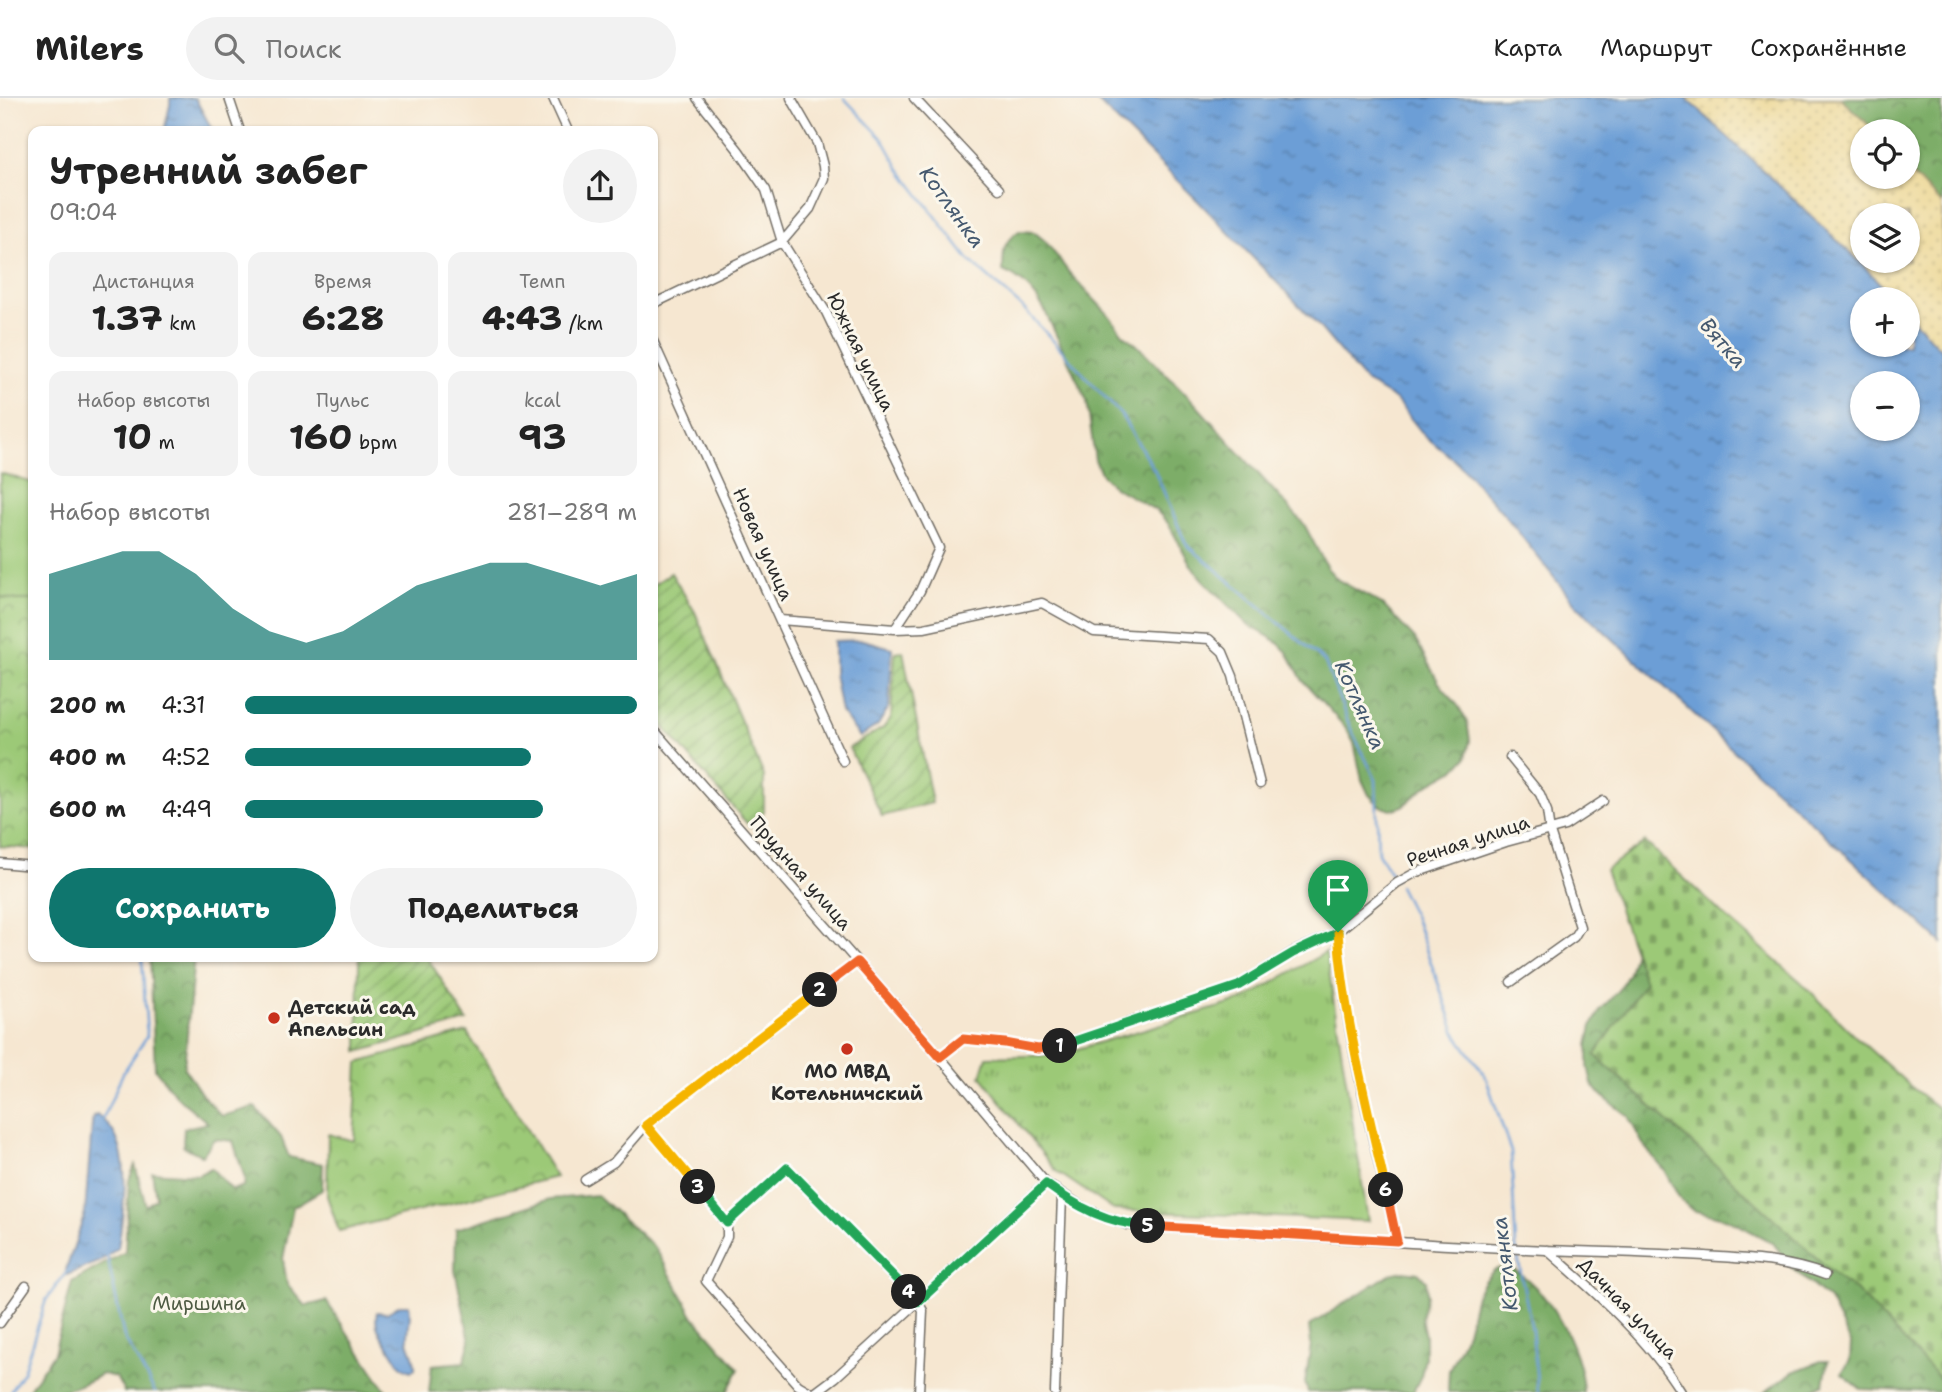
<!DOCTYPE html>
<html lang="ru">
<meta charset="utf-8">
<style>
body{margin:0;font-family:"Shantell Sans",sans-serif;background:#f2f2f2;color:#222;height:100vh;display:flex;flex-direction:column;font-size:26px;white-space:nowrap}
*{box-sizing:border-box;margin:0}
p{font-size:23px;color:#767676}
.icon{flex:none;width:38px;height:38px;fill:none;stroke:currentColor;stroke-width:2;stroke-linecap:round;stroke-linejoin:round}
.map{position:relative;flex:1;overflow:hidden}
.panel{position:absolute;left:28px;top:28px;width:630px;height:836px;display:flex;flex-direction:column;background:#fff;border-radius:14px;box-shadow:0 2px 5px #0004}
.panel>*{flex:none}
.fabs{position:absolute;left:1850px;top:21px;display:grid;gap:14px}
.fabs a{display:grid;place-items:center;width:70px;height:70px;border-radius:50%;background:#fff;box-shadow:0 2px 5px #0004;font-size:35px}
.pin{position:absolute;display:grid;place-items:center;width:60px;height:60px;color:#fff;margin:-72px -30px;border-radius:50% 50% 50% 0;rotate:-45deg;box-shadow:0 0 7px #0007}
.pin .icon{rotate:45deg}
.km{position:absolute;width:35px;height:35px;margin:-18px;border-radius:50%;background:#222;color:#fff;font-size:19px;line-height:35px;text-align:center}
.round{display:grid;place-items:center;flex:none;width:74px;height:74px;border-radius:37px;background:#f2f2f2}
.head{display:flex;align-items:center;justify-content:space-between;height:119px;padding:0 21px}
h1{font-size:38px;font-weight:700;line-height:52px}
.stats{display:grid;grid-template-columns:repeat(3,1fr);gap:10px;height:119px;padding:7px 21px}
.stats div{display:grid;align-content:center;border-radius:14px;background:#f2f2f2;text-align:center}
.stats b{font-size:35px;font-weight:700}
.stats small{font-size:19px;font-weight:400}
.stats p{font-size:19px}
.chart{height:196px;padding:14px 21px}
.chart p{display:flex;justify-content:space-between}
.chart svg{width:100%;height:126px;margin-top:7px;fill:#0f766e;opacity:.7}
.primary-button{display:flex;gap:14px;margin-top:auto;padding:14px 21px}
.primary-button a{flex:1;height:80px;border-radius:42px;background:#0f766e;color:#fff;font-size:28px;font-weight:700;line-height:80px;text-align:center}
.primary-button a+a{background:#f2f2f2;color:#222}
ul{padding:0 21px;list-style:none;font-size:23px}
li{display:grid;grid-template-columns:112px 84px 1fr;align-items:center;height:52px}
li i{height:18px;border-radius:9px;background:#0f766e}
header{display:flex;align-items:center;gap:42px;box-sizing:border-box;height:98px;padding:0 35px;background:#fff;border-bottom:2px solid #e0e0e0}
header strong{font-size:33px}
nav{display:flex;gap:38px;margin-inline-start:auto;font-size:24px}
.search{width:490px;height:63px;background:#f2f2f2;display:flex;align-items:center;gap:18px;box-sizing:border-box;padding:0 24px;border-radius:38px;color:#767676;font-size:26px}
.map>svg:first-child{display:block}
.grass{fill:url(#grass-tufts);stroke:#647a51;stroke-width:2}
.forest{fill:url(#forest-crowns);stroke:#546c4a;stroke-width:2}
.sand{fill:url(#sand-dots);stroke:#8c8264;stroke-width:2;fill-rule:evenodd}
.cemetery{fill:url(#cemetery-stones);stroke:#647a51;stroke-width:2}
.park{fill:url(#park-crowns);stroke:#647a51;stroke-width:2}
.garden{fill:url(#garden-furrows);stroke:#647a51;stroke-width:2}
.pitch{fill:#9cc977;stroke:#647a51;stroke-width:2}
.water{fill:url(#water-ripples);stroke:#4c6480;stroke-width:2;fill-rule:evenodd}
.lines{fill:none;stroke-linecap:round;stroke-linejoin:round}
.stream{stroke:#6c9ed6;stroke-width:2.5}
.minor-casing{stroke:#726d65;stroke-width:11}
.minor{stroke:#fff;stroke-width:8}
.split-1-casing{stroke:#fff;stroke-width:14}
.split-2-casing{stroke:#fff;stroke-width:14}
.split-3-casing{stroke:#fff;stroke-width:14}
.split-4-casing{stroke:#fff;stroke-width:14}
.split-5-casing{stroke:#fff;stroke-width:14}
.split-6-casing{stroke:#fff;stroke-width:14}
.split-7-casing{stroke:#fff;stroke-width:14}
.split-1{stroke:#22a559;stroke-width:9}
.split-2{stroke:#f0652b;stroke-width:9}
.split-3{stroke:#f5b400;stroke-width:9}
.split-4{stroke:#22a559;stroke-width:9}
.split-5{stroke:#22a559;stroke-width:9}
.split-6{stroke:#f0652b;stroke-width:9}
.split-7{stroke:#f5b400;stroke-width:9}
.poi-dot{fill:#c8321e;stroke:#fbf7ec;stroke-width:2.5}
.labels{text-anchor:middle;dominant-baseline:central;stroke-width:6;stroke-linejoin:round;paint-order:stroke}
.street-label{font-size:19px;fill:#2b2b2b;stroke:#fbf7ec}
.poi-label{font-size:19px;font-weight:bold;fill:#2b2b2b;stroke:#fbf7ec;text-anchor:start}
.park-label{font-size:19px;fill:#4d5a42;stroke:#fbf7ec}
.water-label{font-size:21px;font-style:italic;fill:#45596f;stroke:#fbf7ec}
</style>
<header>
<strong>Milers</strong>
<div class="search"><svg class="icon" aria-label="search" viewBox="0 0 24 24"><circle cx="10" cy="10" r="6"/><path d="M15 15l6 6"/></svg>Поиск</div>
<nav><a>Карта</a><a>Маршрут</a><a>Сохранённые</a></nav>
</header>
<div class="map">
<svg width="1942" height="1294" viewBox="0 0 1942 1294">
<defs>
<pattern id="grass-tufts" width="24" height="20" patternUnits="userSpaceOnUse" patternTransform="scale(1.75)"><rect width="24" height="20" fill="#9cc977"/><path d="M3 7l-1-3M5 7V3M7 7l1-3M15 17l-1-3M17 17v-4M19 17l1-3" fill="none" stroke="#7fa362"/></pattern>
<pattern id="forest-crowns" width="20" height="18" patternUnits="userSpaceOnUse" patternTransform="scale(1.75)"><rect width="20" height="18" fill="#7dad68"/><path d="M2 6a3 3 0 1 1 6 0M12 15a3 3 0 1 1 6 0" fill="none" stroke="#678d56"/></pattern>
<pattern id="sand-dots" width="8" height="8" patternUnits="userSpaceOnUse" patternTransform="scale(1.75)"><rect width="8" height="8" fill="#eeda9e"/><path d="M2 2h.1M6 6h.1" fill="none" stroke="#cb8" stroke-width="1.8" stroke-linecap="round"/></pattern>
<pattern id="cemetery-stones" width="16" height="16" patternUnits="userSpaceOnUse" patternTransform="scale(1.75)"><rect width="16" height="16" fill="#9cc977"/><path d="M2 7V4a2 2 0 0 1 4 0v3zM10 15v-3a2 2 0 0 1 4 0v3z" fill="#7fa362"/></pattern>
<pattern id="park-crowns" width="20" height="18" patternUnits="userSpaceOnUse" patternTransform="scale(1.75)"><rect width="20" height="18" fill="#9cc977"/><path d="M2 6a3 3 0 1 1 6 0M12 15a3 3 0 1 1 6 0" fill="none" stroke="#7fa362"/></pattern>
<pattern id="garden-furrows" width="10" height="10" patternUnits="userSpaceOnUse" patternTransform="scale(1.75)"><rect width="10" height="10" fill="#9cc977"/><path d="M-1 1l2-2M0 10L10 0M9 11l2-2" fill="none" stroke="#7fa362"/></pattern>
<pattern id="water-ripples" width="26" height="14" patternUnits="userSpaceOnUse" patternTransform="scale(1.75)"><rect width="26" height="14" fill="#6c9ed6"/><path d="M2 4q2-2 4 0t4 0M15 11q2-2 4 0t4 0" fill="none" stroke="#5981ae"/></pattern>
</defs>
<rect width="100%" height="100%" fill="#fbf7ec"/>
<filter id="ink" filterUnits="userSpaceOnUse"><feTurbulence type="fractalNoise" baseFrequency=".0143" numOctaves="2"/><feDisplacementMap in="SourceGraphic" scale="14" xChannelSelector="R" yChannelSelector="G"/><feConvolveMatrix kernelMatrix="1 2 1 2 8 2 1 2 1" color-interpolation-filters="sRGB"/></filter>
<filter id="wash" filterUnits="userSpaceOnUse"><feTurbulence type="fractalNoise" baseFrequency=".00686" numOctaves="4" result="noise"/><feDisplacementMap in="SourceGraphic" scale="28" xChannelSelector="R" yChannelSelector="G"/><feGaussianBlur stdDeviation="1.57" result="paint"/><feColorMatrix in="noise" values="0 0 0 0 0 0 0 0 0 0 0 0 0 0 0 0 0 1.4 0 .05"/><feComposite in="paint" operator="in"/></filter>
<g filter="url(#wash)">
<rect width="100%" height="100%" fill="#f6e7d1"/>
<!-- grass -->
<path class="grass" d="M1326 854 1368 1123 1114 1112 1056 1073 981 978 987 959 1057 957 1243 902Z"/>
<!-- forest -->
<path class="forest" d="M1840 0H1942V106L1908 73V33H1875Z
M1019 133 1034 134 1045 143 1071 177 1108 216 1123 236 1137 247 1189 299 1304 426 1327 470 1338 482 1382 506 1415 541 1439 585 1459 609 1467 624 1470 642 1466 660 1455 672 1426 688 1403 708 1391 712 1380 708 1369 697 1362 682 1354 645 1346 630 1303 583 1287 554 1276 543 1247 526 1202 481 1192 469 1168 425 1157 413 1114 389 1102 377 1095 362 1087 303 1044 211C1034 194 1021 180 1003 173 1004 154 1001 145 1019 133Z
M1639 839 1942 1018V1294L1861 1291 1842 1276 1850 1262 1851 1245 1829 1202 1792 1170 1773 1145 1728 1121 1692 1112 1680 1101 1664 1072 1644 1048 1628 1018 1602 998 1592 986 1588 968V947L1592 928 1600 913 1621 889 1629 875Z
M150 859H194L184 970 203 998 222 1018 255 1009 281 1039 289 1059 323 1066 322 1092 293 1109 283 1161 287 1186 306 1208 326 1203 387 1294H124L116 1279 102 1276C71 1293 62 1294 27 1294L54 1255 72 1184 125 1154 129 1082 135 1067 146 1108 156 1100 152 1074 198 1077 211 1070 232 1092 244 1088 245 1081 233 1043 214 1041 202 1058 183 1048 184 1030 208 1025 176 998 155 971Z
M597 1097 656 1151 694 1219 739 1271 727 1294H429L432 1267 464 1264 470 1243 455 1172 456 1131 551 1101Z
M1506 1168C1546 1184 1582 1252 1583 1294H1448L1449 1272 1467 1234 1476 1197 1484 1183 1494 1172Z
M1404 1173 1418 1175 1426 1182 1427 1197 1421 1220 1425 1238V1259L1421 1278 1413 1294H1308L1305 1285 1311 1247 1309 1228 1390 1176Z
M1821 1263H1828L1824 1286 1807 1294H1765L1793 1274Z"/>
<!-- sand -->
<path class="sand" d="M1686 0H1840L1875 33H1862V79H1908V73L1942 106V253L1908 216V201H1894L1859 163ZM1862 117H1908V163H1862Z"/>
<!-- cemetery -->
<path class="cemetery" d="M1645 744 1720 814 1801 884 1855 938 1910 988 1942 1013V1283L1857 1193 1843 1184 1595 957 1645 884 1605 772Z"/>
<!-- park -->
<path class="park" d="M0 499 17 502 33 501V751L0 748Z
M467 934 556 1079 339 1133 327 1098 328 1036 354 1043 358 965Z"/>
<!-- garden -->
<path class="garden" d="M671 475 695 514 764 678V714L750 729 653 617V487Z
M903 553 932 705 882 718 849 650 883 630 891 620 895 554Z
M359 859H427L467 923 358 954Z"/>
<!-- pitch -->
<path class="pitch" d="M0 375 33 385V502H17L0 499Z"/>
<!-- water -->
<path class="water" d="M170 0H195L213 33H164L170 7Z
M1094 0H1686L1859 163 1894 201H1862V247H1908V216L1942 253V845L1576 507 1504 416 1458 365 1424 337 1396 302 1365 283 1317 226 1199 104ZM1862 285H1908V331H1862Z
M863 542 892 550 889 609 878 627 860 639 841 614 834 576V543Z
M97 1017C136 1042 124 1110 118 1150L100 1163 67 1177 66 1172 85 1115 92 1027 93 1019Z
M400 1207H409C412 1220 407 1230 408 1243 410 1253 416 1260 415 1271L411 1273C400 1270 398 1263 392 1254 384 1241 373 1231 377 1214L387 1215Z"/>
<g class="lines">
<!-- stream -->
<path class="stream" d="M844 0 883 41 900 71 968 161 1025 212 1121 317 1155 373 1186 446 1325 564 1350 629 1376 682 1378 755 1395 782
M1399 788 1415 820 1457 938 1485 977 1511 1054 1516 1150 1532 1232 1538 1294
M102 1023 123 975 147 938 142 859
M107 1157 124 1239 155 1294
M10 1294 23 1274 46 1202 68 1172"/>
</g>
</g>
<g filter="url(#ink)">
<g class="lines">
<defs>
<path id="minor" d="M229 0 240 33
M553 0 568 33
M697 0 739 53 766 92 782 144 826 214 939 450 920 493 895 531 780 522
M914 0 999 91
M653 206 782 144 810 111 824 80 823 68 817 45 791 0
M653 243 843 663
M895 531 924 530 1042 505 1094 534 1209 541 1223 554 1233 578 1260 686
M653 631 911 925 1046 1085 1086 1111 1127 1127C1266 1135 1406 1146 1546 1152 1599 1154 1652 1155 1705 1158 1746 1161 1787 1162 1825 1177
M1510 659 1540 696 1547 713 1550 734 1580 829 1574 839 1511 884
M0 765 33 768
M1337 834C1345 938 1374 1041 1397 1143
M940 959 963 941 1005 945 1038 952 1056 949 1238 888 1293 854 1337 834 1397 785 1415 775 1506 744 1565 728 1603 703
M646 1027 727 1125V1139L706 1183 798 1287 810 1294
M585 1082 614 1064 646 1027 857 864
M727 1125 787 1070 918 1204 923 1213 919 1294
M1547 1152C1596 1195 1647 1239 1681 1294
M0 1225 26 1188
M816 1294 836 1279 918 1204 1046 1085
M1055 1294 1062 1098"/>
</defs>
<!-- minor casing -->
<use href="#minor" class="minor-casing"/>
<!-- minor -->
<use href="#minor" class="minor"/>
</g>
</g>
<g class="lines" filter="url(#ink)">
<defs>
<path id="split-1" d="M1060 948 1238 888 1293 855 1338 834"/>
<path id="split-2" d="M820 892 857 864 940 959 963 941 1005 945 1038 951 1060 948"/>
<path id="split-3" d="M698 1089 646 1027 820 892"/>
<path id="split-4" d="M698 1089 727 1125 787 1070 909 1194"/>
<path id="split-5" d="M909 1194 918 1204 1046 1086C1077 1109 1109 1126 1148 1128"/>
<path id="split-6" d="M1148 1128 1397 1143 1386 1092"/>
<path id="split-7" d="M1338 834C1344 921 1367 1007 1386 1092"/>
</defs>
<!-- split-1 casing -->
<use href="#split-1" class="split-1-casing"/>
<!-- split-2 casing -->
<use href="#split-2" class="split-2-casing"/>
<!-- split-3 casing -->
<use href="#split-3" class="split-3-casing"/>
<!-- split-4 casing -->
<use href="#split-4" class="split-4-casing"/>
<!-- split-5 casing -->
<use href="#split-5" class="split-5-casing"/>
<!-- split-6 casing -->
<use href="#split-6" class="split-6-casing"/>
<!-- split-7 casing -->
<use href="#split-7" class="split-7-casing"/>
<!-- split-1 -->
<use href="#split-1" class="split-1"/>
<!-- split-2 -->
<use href="#split-2" class="split-2"/>
<!-- split-3 -->
<use href="#split-3" class="split-3"/>
<!-- split-4 -->
<use href="#split-4" class="split-4"/>
<!-- split-5 -->
<use href="#split-5" class="split-5"/>
<!-- split-6 -->
<use href="#split-6" class="split-6"/>
<!-- split-7 -->
<use href="#split-7" class="split-7"/>
</g>
<!-- markers -->
<g class="poi-dot">
<circle cx="274" cy="920" r="7"/>
<circle cx="847" cy="951" r="7"/>
</g>
<g class="labels">
<!-- street labels -->
<g class="street-label">
<text transform="translate(861 254) rotate(64)">Южная улица</text>
<text transform="translate(763 446) rotate(66)">Новая улица</text>
<text transform="translate(1468 743) rotate(-18)">Речная улица</text>
<text transform="translate(801 775) rotate(49)">Прудная улица</text>
<text transform="translate(1628 1210) rotate(46)">Дачная улица</text>
</g>
<!-- poi labels -->
<g class="poi-label">
<text x="288" y="909">Детский сад<tspan x="288" dy="22">Апельсин</tspan></text>
<text x="847" y="973" text-anchor="middle">МО МВД<tspan x="847" dy="22">Котельничский</tspan></text>
</g>
<!-- park labels -->
<g class="park-label">
<text x="199" y="1205">Миршина</text>
</g>
<!-- water labels -->
<g class="water-label">
<text transform="translate(952 109) rotate(54)">Котлянка</text>
<text transform="translate(1723 245) rotate(49)">Вятка</text>
<text transform="translate(1360 607) rotate(66)">Котлянка</text>
<text transform="translate(1505 1166) rotate(-97)">Котлянка</text>
</g>
</g>
</svg>
<div class="fabs">
<a><svg class="icon" aria-label="locate" viewBox="0 0 24 24"><circle cx="12" cy="12" r="6"/><path d="M12 2v4M12 18v4M2 12h4M18 12h4"/></svg></a>
<a><svg class="icon" aria-label="layers" viewBox="0 0 24 24"><path d="M12 4l9 5-9 5-9-5zM3 14l9 5 9-5"/></svg></a>
<a>+</a>
<a>−</a>
</div>
<div class="pin" style="left:1338px;top:834px;background:#1e9e55"><svg class="icon" aria-label="arrive" viewBox="0 0 24 24"><path d="M6 21V4h12l-3 4 3 4H6"/></svg></div>
<b class="km" style="left:1060px;top:948px">1</b>
<b class="km" style="left:820px;top:892px">2</b>
<b class="km" style="left:698px;top:1089px">3</b>
<b class="km" style="left:909px;top:1194px">4</b>
<b class="km" style="left:1148px;top:1128px">5</b>
<b class="km" style="left:1386px;top:1092px">6</b>
<section class="panel">
<div class="head"><div><h1>Утренний забег</h1><p>09:04</p></div><a class="round"><svg class="icon" aria-label="share" viewBox="0 0 24 24"><path d="M12 15V3M7 8l5-5 5 5M5 13v7h14v-7"/></svg></a></div>
<div class="stats">
<div><p>Дистанция</p><b>1.37<small> km</small></b></div>
<div><p>Время</p><b>6:28</b></div>
<div><p>Темп</p><b>4:43<small> /km</small></b></div>
</div>
<div class="stats">
<div><p>Набор высоты</p><b>10<small> m</small></b></div>
<div><p>Пульс</p><b>160<small> bpm</small></b></div>
<div><p>kcal</p><b>93</b></div>
</div>
<div class="chart"><p><span>Набор высоты</span>281–289 m</p>
<svg viewBox="0 0 160 44" preserveAspectRatio="none"><path d="M0 44V14L10 10L20 6L30 6L40 14L50 26L60 34L70 38L80 34L90 26L100 18L110 14L120 10L130 10L140 14L150 18L160 14V44z"/></svg>
</div>
<ul>
<li><b>200 m</b>4:31<i style="width:100%"></i></li>
<li><b>400 m</b>4:52<i style="width:73%"></i></li>
<li><b>600 m</b>4:49<i style="width:76%"></i></li>
</ul>
<div class="primary-button"><a>Сохранить</a><a>Поделиться</a></div>
</section>
</div>
